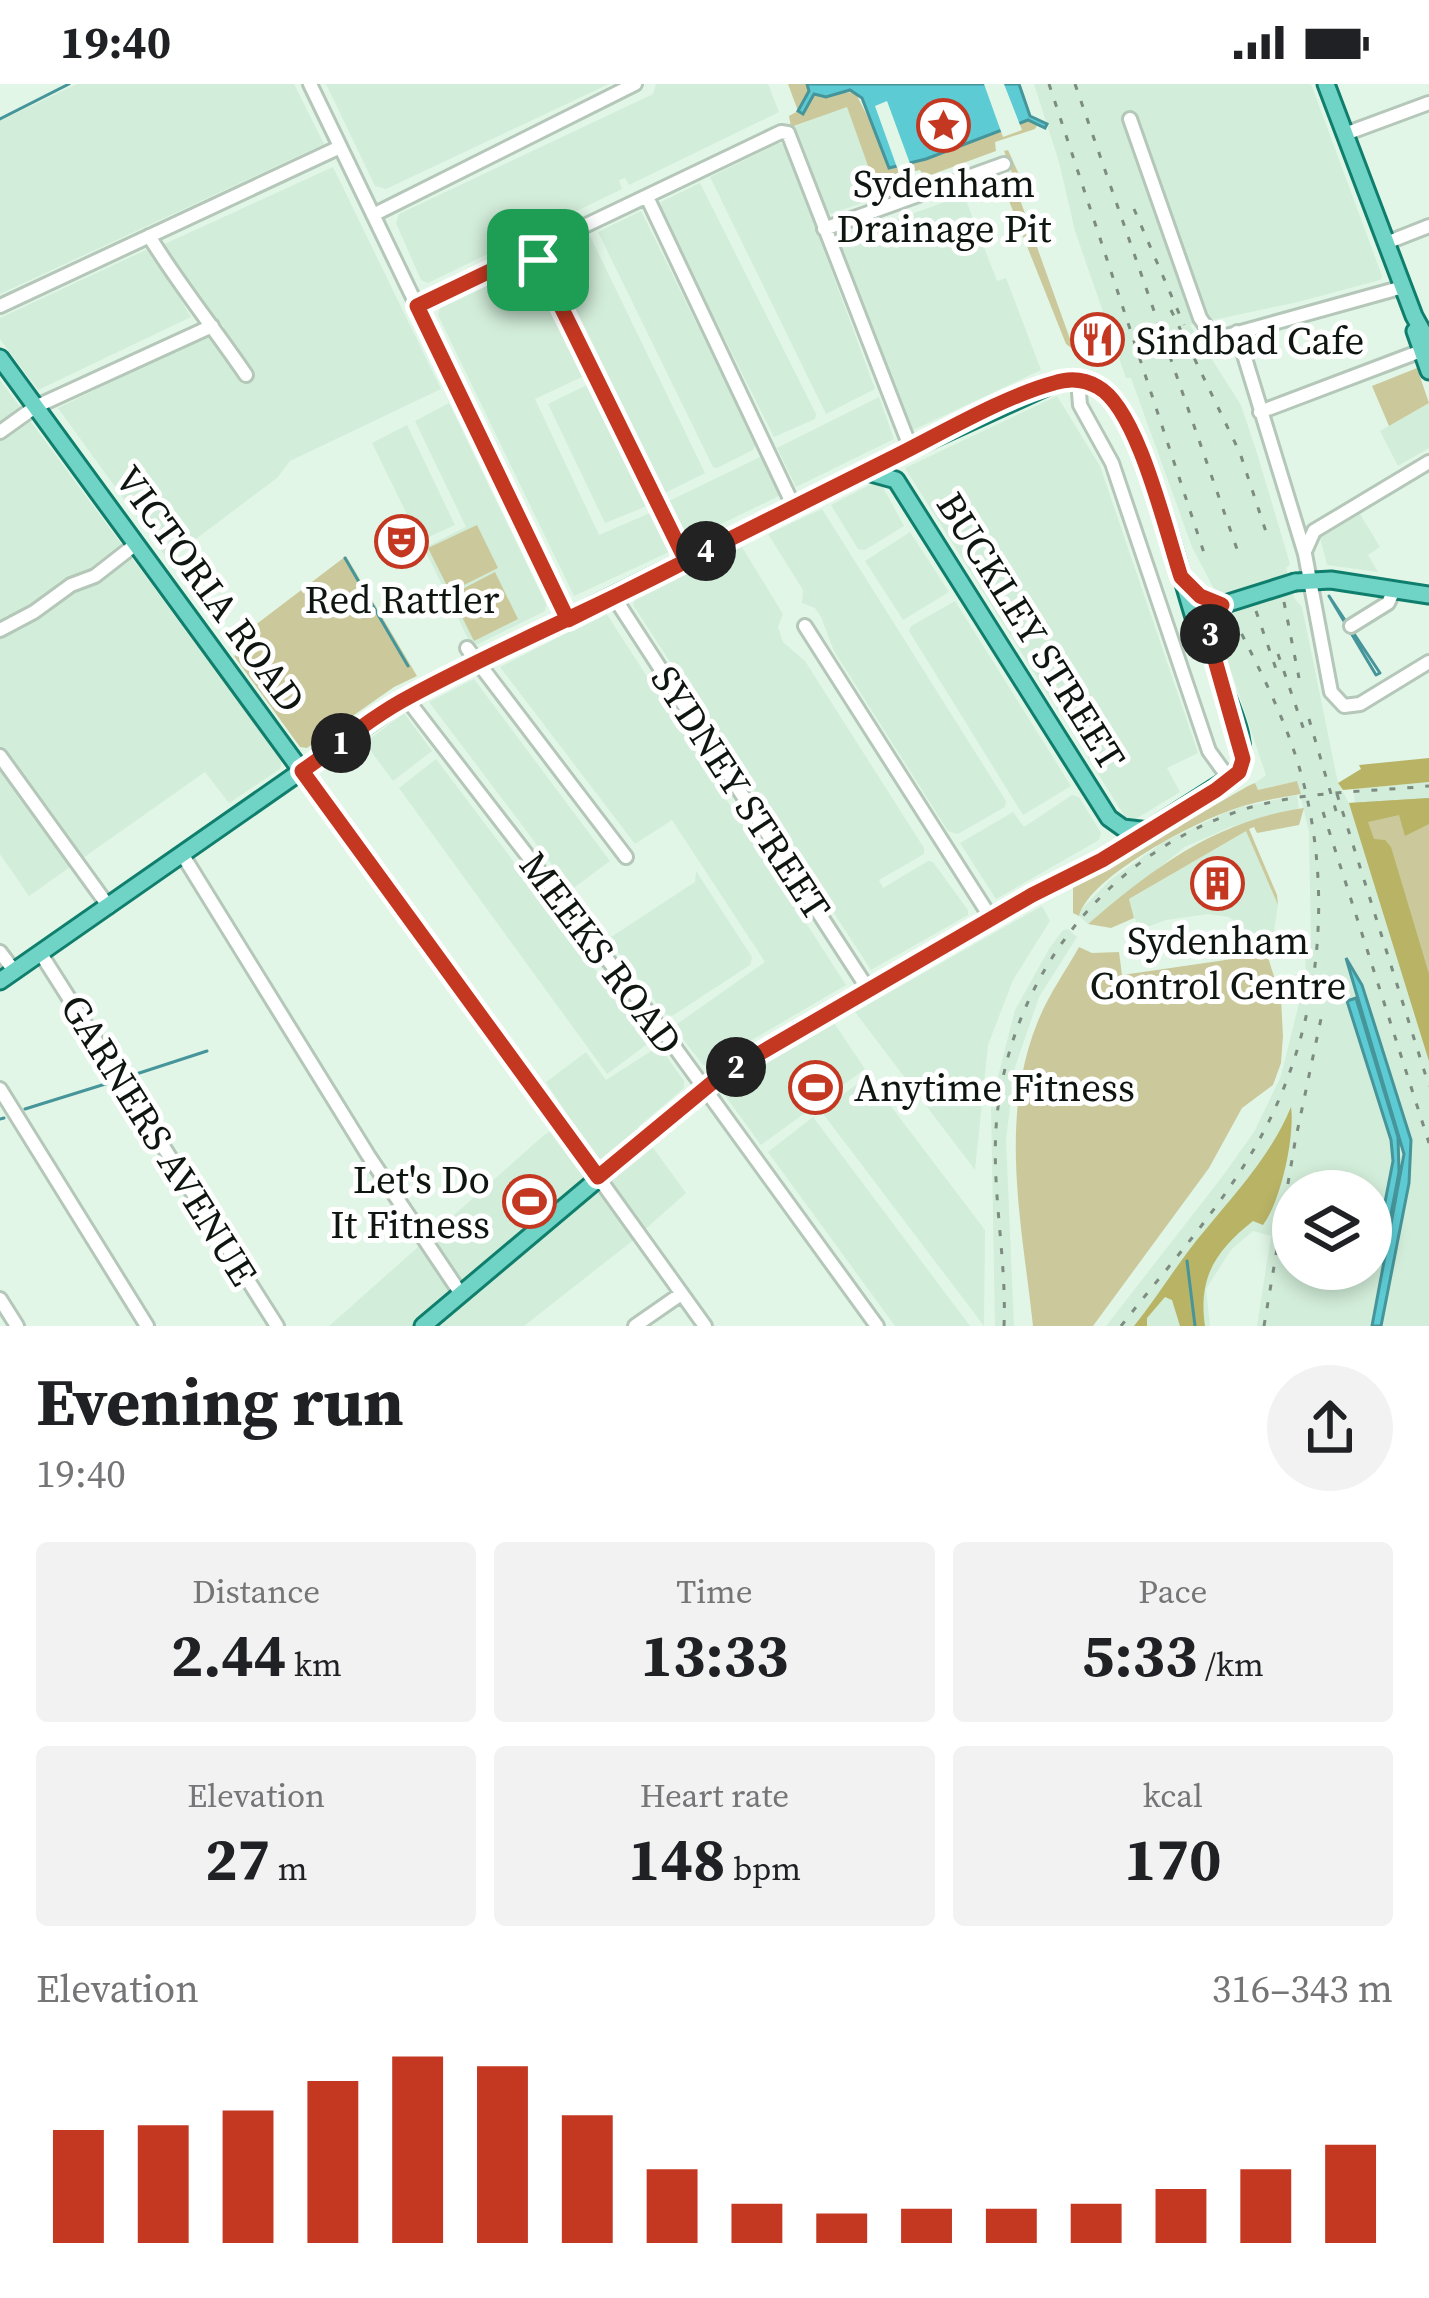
<!DOCTYPE html>
<meta charset="utf-8">
<style>
body{margin:0;font-family:"Source Serif 4",serif;background:#f2f2f2;color:#202124;height:100vh;display:flex;flex-direction:column;font-size:45px;white-space:nowrap}
*{box-sizing:border-box;margin:0}
p{font-size:39px;color:#757577}
.icon{flex:none;width:66px;height:66px;fill:none;stroke:currentColor;stroke-width:2;stroke-linecap:round;stroke-linejoin:round}
.map{position:relative;height:1242px;overflow:hidden}
.details{display:flex;flex-direction:column;background:#fff;flex:1}
.details>*{flex:none}
.fabs{position:absolute;left:1272px;top:1086px;display:grid;gap:24px}
.fabs a{display:grid;place-items:center;width:120px;height:120px;border-radius:50%;background:#fff;box-shadow:0 6px 18px #0003;font-size:60px}
.pin{position:absolute;display:grid;place-items:center;width:102px;height:102px;color:#fff;margin:-51px;border-radius:24px;box-shadow:0 6px 18px #0006}
.km{position:absolute;width:60px;height:60px;margin:-30px;border-radius:50%;background:#222;color:#fff;font-size:33px;line-height:60px;text-align:center}
.round{display:grid;place-items:center;flex:none;width:126px;height:126px;border-radius:63px;background:#f2f2f2}
.headline{display:flex;align-items:center;justify-content:space-between;height:204px;padding:0 36px}
h1{font-size:66px;font-weight:700;line-height:90px}
.metrics{display:grid;grid-template-columns:repeat(3,1fr);gap:18px;height:204px;padding:12px 36px}
.metrics div{display:grid;align-content:center;border-radius:12px;background:#f2f2f2;text-align:center}
.metrics b{font-size:60px;font-weight:700}
.metrics small{font-size:33px;font-weight:400}
.metrics p{font-size:33px}
.chart{height:336px;padding:24px 36px}
.chart p{display:flex;justify-content:space-between}
.chart svg{width:100%;height:216px;margin-top:12px;stroke:#c43822;stroke-width:6}
.status{display:flex;justify-content:space-between;align-items:center;height:84px;padding:0 60px;background:#fff;direction:ltr}
.status svg{height:33px;fill:currentColor}
.map>svg:first-child{display:block}
.built{fill:#d2edd9;fill-rule:evenodd}
.green{fill:#cbc99b}
.forest{fill:#b8b365}
.water{fill:#5dcbd4;stroke:#46959a;stroke-width:3}
.pier{fill:#e1f6e7}
.lines{fill:none;stroke-linecap:round;stroke-linejoin:round}
.stream{stroke:#46959a;stroke-width:3}
.minor-casing{stroke:#b4c7b9;stroke-width:18}
.major-casing{stroke:#0f7e6d;stroke-width:21}
.minor{stroke:#fff;stroke-width:12}
.major{stroke:#6fd3c5;stroke-width:15}
.rail{stroke:#7d8b81;stroke-width:3;stroke-dasharray:6 12;stroke-linecap:butt}
.major-bridge-casing{stroke:#0f7e6d;stroke-width:21;stroke-linecap:butt}
.major-bridge{stroke:#6fd3c5;stroke-width:15}
.route-casing{stroke:#fff;stroke-width:24}
.route{stroke:#c43822;stroke-width:15}
.labels{text-anchor:middle;dominant-baseline:central;stroke-width:10;stroke-linejoin:round;paint-order:stroke}
.poi-label{font-size:39px;fill:#0f1611;stroke:#fff}
.street-label{font-size:39px;fill:#0f1611;stroke:#fff}
</style>
<div class="status"><b>19:40</b><svg viewBox="0 0 49 12"><path d="M0 12V9h3v3zM5 12V6h3v6zM10 12V3h3v9zM15 12V0h3v12zM26 1h20v11H26zM47 4h2v5h-2z"/></svg></div>
<div class="map">
<svg width="1429" height="1242" viewBox="0 0 1429 1242">
<rect width="100%" height="100%" fill="#e1f6e7"/>
<!-- built -->
<path class="built" d="M77 0H294L324 60 0 210V37Z
M326 0H609L386 105 375 102Z
M656 0H768L779 28 629 101 625 94 619 96 622 105 428 199 421 196 396 139 399 130 653 10Z
M1034 0H1311L1382 192 1380 196 1298 218 1190 241 1241 321 1257 369 1290 480 1286 484 1294 514 1302 523 1338 699 1349 719 1429 977V1242H1257L1271 1152 1253 1147 1231 1166 1206 1205 1210 1242H1106L1222 1093 1254 1048 1281 992 1306 891 1305 872 1311 861 1309 748 1297 697 1257 706 1255 699 1266 691 1227 575V551L1236 547 1192 463 1131 294H1126L1075 147 1059 78ZM1293 1107H1371V1185H1293Z
M847 22 879 113 831 130 824 127 793 43Z
M779 59 785 61 875 305 826 330 710 93Z
M333 83 441 305 290 377 277 394 168 476 58 324 225 243 188 211 160 162Z
M700 99 816 330 815 335 774 353 659 124 661 118Z
M964 111 997 197 1006 194 1041 286 909 348 837 157Z
M641 127 756 360 753 366 717 384 713 383 598 148Z
M589 150 705 389 661 411 546 171Z
M150 164 191 233 38 306 0 255V234Z
M525 182 531 184 584 292 535 315 599 451 650 429 669 468 574 512 438 231 440 224Z
M0 296 282 677 280 685 229 719 205 688 29 812 0 770Z
M589 300 647 422 605 439 548 320Z
M1057 312 1100 382 1198 669 1167 684 1180 708 1129 739 905 384Z
M879 313 894 355 796 403 777 364Z
M449 319 546 520 545 527 472 563 424 464 466 443 415 337Z
M1429 319V364L1398 382 1380 347Z
M407 341 455 441 420 457 372 359Z
M762 372 781 411 684 458 665 419Z
M879 396 904 442 865 466 858 465 831 421Z
M822 425 1006 717 1005 723 958 750 948 747 834 567 821 533 815 524 802 519 803 506 768 450Z
M1360 430 1380 463 1368 471 1378 488 1327 481 1320 454Z
M910 448 949 508 903 536 865 477Z
M742 463 783 530 778 543 783 558 805 577 924 764V770L879 796 883 804 928 777 933 778 968 826V831L871 886 633 521 635 515Z
M955 517 1071 702 1023 731 909 547 911 542Z
M606 529 846 901 709 981H703L676 946 677 940 765 878 672 736 635 760 500 583Z
M474 595 610 777 571 806 429 618Z
M404 629 432 667 393 697 365 659Z
M436 675 650 958 607 990 399 704Z
M1429 698V714L1355 719 1353 705Z
M1072 711 1079 713 1101 749 1099 756 996 815 960 759 1013 728 1024 743Z
M1297 711 1299 724 1230 743 1185 763 1088 840 1077 830 1109 797 1165 757 1233 725Z
M1246 746 1278 821 1274 847 1268 853 1258 855 1229 833 1208 830 1166 836 1139 846 1128 816Z
M696 787 752 873 750 881 672 932 665 930 608 855 695 798Z
M1042 822 1050 837 1013 896 988 961 975 1086 855 928Z
M1068 845 1077 853 1039 913 1015 983 1006 1055 1014 1242H995L991 1020 1015 926 1049 865 1062 847Z
M834 939 865 985 761 1061 721 1006Z
M659 962 684 997V1004L638 1043 686 1109 631 1158 524 1242H329L543 1052 569 1034 546 998 586 968 606 996Z
M868 992 985 1146 984 1242 821 1027Z
M813 1033 970 1242H895L768 1068Z"/>
<!-- green -->
<path class="green" d="M788 0H807L814 10 855 8 894 84 1028 36 1038 40 1035 45 995 58 996 67 917 96 923 91 920 86 897 91V103L878 110 847 23 791 43 789 32 798 27Z
M1008 66 1021 95 1014 99 1074 266 1066 260 1003 102 1002 95 1012 89 1004 67Z
M1417 284 1429 319 1389 342 1372 302Z
M477 441 498 484 450 508 428 464Z
M346 472 417 592 394 603 307 664 300 663 234 572 247 561 242 551Z
M495 488 518 535 474 557 451 511Z
M1297 697 1301 710C1279 714 1258 717 1237 724 1196 737 1090 792 1079 832L1073 829V803L1248 702 1255 699 1258 706Z
M1429 714V977L1349 719Z
M1304 724 1299 741 1257 749 1254 743 1249 745 1277 811 1278 821 1246 747 1129 815 1134 834 1111 844 1088 840C1153 784 1217 736 1304 724Z
M1079 863 1092 869 1119 868 1122 891 1267 870 1281 915 1283 952 1281 979 1273 1001 1242 1024 1209 1084 1093 1242H1033C1022 1140 998 1035 1038 937 1049 910 1065 888 1079 863Z"/>
<!-- forest -->
<path class="forest" d="M1429 674V698L1343 706 1338 699 1361 685 1359 681Z
M1429 714V740L1405 752 1399 731 1368 738 1374 755 1385 756 1391 763 1429 890V977L1349 719Z
M1291 1023C1295 1052 1281 1117 1263 1141L1253 1137C1215 1167 1198 1194 1205 1242H1180L1172 1216 1165 1213 1147 1234V1242H1134C1159 1211 1180 1175 1206 1145 1238 1106 1271 1071 1291 1023Z"/>
<!-- water -->
<path class="water" d="M807 0H1019L1030 32 1047 40 1045 44 1028 36 926 75 889 84 862 14 850 6 826 13 814 10 803 30 798 27 809 7Z
M1346 874 1362 901 1411 1056 1409 1099 1381 1242H1372L1404 1070Z
M1356 914 1398 1053 1399 1088 1389 1141 1381 1139 1393 1077 1391 1056 1347 917Z"/>
<!-- pier -->
<path class="pier" d="M984 0H1004L1022 46 1003 53Z
M887 17 912 85 899 89 875 22Z"/>
<g class="lines">
<!-- stream -->
<path class="stream" d="M0 35 69 0
M345 474 408 582
M1329 512 1380 589 1376 591Z
M124 994 207 967
M25 1025 115 997
M0 1035 4 1034
M1187 1177 1195 1242"/>
<defs>
<path id="minor" d="M310 0 568 535
M1130 35 1200 234 1212 251 1223 253 1403 203
M1345 50 1429 19
M647 113 794 423
M373 131 635 0
M824 145 1004 80
M149 152C179 201 214 244 246 291
M1386 159 1429 142
M534 166 686 477
M0 222 340 63
M417 222 781 48 788 49 911 365
M1237 248 1305 470 1331 608 1344 622 1360 620 1429 578
M1078 296 1080 321 1112 379 1209 667 1230 696
M1260 328 1421 267
M0 348 35 323 212 242
M1306 465 1314 447 1429 378
M614 513 868 905
M805 542 991 834
M1351 542 1388 519 1394 506
M0 546 34 528 71 501 95 492 136 460
M467 564 626 773
M406 614 668 954 877 1242
M0 672 109 823
M182 770 368 1071 461 1210
M0 868 15 888
M41 870 277 1242
M0 1005 147 1242
M598 1093 705 1242
M0 1215 17 1242
M635 1242 681 1210"/>
<path id="major" d="M1326 0 1414 232 1429 259
M1415 247 1429 287
M0 274 598 1093
M867 388 896 396 1109 734 1123 744 1149 747
M1295 498 1331 496 1429 511
M0 897 406 614 906 367 1059 297C1080 295 1096 298 1111 313 1145 347 1180 491 1197 543L1213 571
M423 1242 719 993 1032 811 1102 776 1239 688C1257 633 1185 575 1222 521L1200 512 1187 500"/>
</defs>
<!-- minor casing -->
<use href="#minor" class="minor-casing"/>
<!-- major casing -->
<use href="#major" class="major-casing"/>
<!-- minor -->
<use href="#minor" class="minor"/>
<!-- major -->
<use href="#major" class="major"/>
<!-- rail -->
<path class="rail" d="M1049 0 1207 478
M1075 0 1238 468
M1134 125 1184 241
M1171 226 1240 369 1269 457
M1284 518 1299 594
M1256 527 1276 585
M1278 570 1307 655
M1309 635 1336 727
M1337 710 1429 1002
M1323 728 1429 1059
M1004 1242C1007 1172 990 1102 997 1032 1011 893 1105 772 1239 727 1297 707 1368 708 1429 702
M1121 1242C1168 1182 1221 1124 1258 1058 1322 944 1336 801 1297 676 1281 626 1257 580 1233 533
M1264 1242 1295 1058 1322 930"/>
<defs>
<path id="major-bridge" d="M1222 521 1295 498"/>
</defs>
<!-- major-bridge casing -->
<use href="#major-bridge" class="major-bridge-casing"/>
<!-- major-bridge -->
<use href="#major-bridge" class="major-bridge"/>
</g>
<g class="lines">
<defs>
<path id="route" d="M538 176 686 477C595 525 499 564 409 613 371 633 337 663 302 687L598 1093 719 993 1032 811 1102 776 1216 706 1239 688 1243 675 1211 562V545L1222 521 1200 512 1181 493C1166 448 1138 325 1098 303 1084 295 1069 294 1054 299 1002 313 937 352 888 376 781 429 675 483 568 536L417 222 534 166 538 176"/>
</defs>
<!-- route casing -->
<use href="#route" class="route-casing"/>
<!-- route -->
<use href="#route" class="route"/>
</g>
<!-- icons -->
<defs>
<symbol id="sight-ring" viewBox="-11 -11 22 22"><circle r="9.5" fill="#fff" stroke="#c43822" stroke-width="1.5"/><path d="M0-6L1.8-2.2L6-1.7L2.9 1.2L3.7 5.4L0 3.3L-3.7 5.4L-2.9 1.2L-6-1.7L-1.8-2.2Z" fill="#c43822"/></symbol>
<symbol id="restaurant-ring" viewBox="-11 -11 22 22"><circle r="9.5" fill="#fff" stroke="#c43822" stroke-width="1.5"/><path d="M-5-6h1v4h1v-4h1v4h1v-4h1v5L-1.5 .5V6h-2V.5L-5-1ZM5-6V6H3V1.5H1.5Q1.5-4 5-6Z" fill="#c43822"/></symbol>
<symbol id="theatre-ring" viewBox="-11 -11 22 22"><circle r="9.5" fill="#fff" stroke="#c43822" stroke-width="1.5"/><path d="M-5-5.5Q0-4 5-5.5V0Q5 5 0 6Q-5 5-5 0ZM-3.3-2.5H-1v1.5H-3.3ZM1-2.5H3.3v1.5H1ZM-2.8 1Q0 5.5 2.8 1Z" fill="#c43822"/></symbol>
<symbol id="building-ring" viewBox="-11 -11 22 22"><circle r="9.5" fill="#fff" stroke="#c43822" stroke-width="1.5"/><path d="M-4-6H4V6H1V3H-1V6H-4ZM-2.5-4.3h1.7v1.8h-1.7ZM.8-4.3h1.7v1.8H.8ZM-2.5-1h1.7V.8h-1.7ZM.8-1h1.7V.8H.8Z" fill="#c43822"/></symbol>
<symbol id="stadium-ring" viewBox="-11 -11 22 22"><circle r="9.5" fill="#fff" stroke="#c43822" stroke-width="1.5"/><path d="M0-5a6.5 5 0 1 0 0 10a6.5 5 0 1 0 0-10ZM-3.5-1.8h7v3.6h-7Z" fill="#c43822"/></symbol>
</defs>
<g fill-rule="evenodd">
<use href="#sight-ring" x="914" y="12" width="59" height="59"/>
<use href="#restaurant-ring" x="1068" y="226" width="59" height="59"/>
<use href="#theatre-ring" x="372" y="428" width="59" height="59"/>
<use href="#building-ring" x="1188" y="770" width="59" height="59"/>
<use href="#stadium-ring" x="786" y="974" width="59" height="59"/>
<use href="#stadium-ring" x="500" y="1088" width="59" height="59"/>
</g>
<g class="labels">
<!-- poi labels -->
<g class="poi-label">
<text x="944" y="99">Sydenham<tspan x="944" dy="45">Drainage Pit</tspan></text>
<text x="1136" y="256" text-anchor="start">Sindbad Cafe</text>
<text x="402" y="515">Red Rattler</text>
<text x="1218" y="856">Sydenham<tspan x="1218" dy="45">Control Centre</tspan></text>
<text x="854" y="1003" text-anchor="start">Anytime Fitness</text>
<text x="490" y="1095" text-anchor="end">Let's Do<tspan x="490" dy="45">It Fitness</tspan></text>
</g>
<!-- street labels -->
<g class="street-label">
<text transform="translate(210 505) rotate(54)">VICTORIA ROAD</text>
<text transform="translate(1031 547) rotate(58)">BUCKLEY STREET</text>
<text transform="translate(741 709) rotate(57)">SYDNEY STREET</text>
<text transform="translate(601 869) rotate(53)">MEEKS ROAD</text>
<text transform="translate(159 1056) rotate(58)">GARNERS AVENUE</text>
</g>
</g>
</svg>
<div class="fabs">
<a><svg class="icon" aria-label="layers" viewBox="0 0 24 24"><path d="M12 4l9 5-9 5-9-5zM3 14l9 5 9-5"/></svg></a>
</div>
<div class="pin" style="left:538px;top:176px;background:#1e9e55"><svg class="icon" aria-label="arrive" viewBox="0 0 24 24"><path d="M6 21V4h12l-3 4 3 4H6"/></svg></div>
<b class="km" style="left:341px;top:659px">1</b>
<b class="km" style="left:736px;top:983px">2</b>
<b class="km" style="left:1210px;top:550px">3</b>
<b class="km" style="left:706px;top:467px">4</b>
</div>
<section class="details">
<div class="headline"><div><h1>Evening run</h1><p>19:40</p></div><a class="round"><svg class="icon" aria-label="share" viewBox="0 0 24 24"><path d="M12 15V3M7 8l5-5 5 5M5 13v7h14v-7"/></svg></a></div>
<div class="metrics">
<div><p>Distance</p><b>2.44<small> km</small></b></div>
<div><p>Time</p><b>13:33</b></div>
<div><p>Pace</p><b>5:33<small> /km</small></b></div>
</div>
<div class="metrics">
<div><p>Elevation</p><b>27<small> m</small></b></div>
<div><p>Heart rate</p><b>148<small> bpm</small></b></div>
<div><p>kcal</p><b>170</b></div>
</div>
<div class="chart"><p><span>Elevation</span>316–343 m</p>
<svg viewBox="0 0 160 44" preserveAspectRatio="none"><path d="M5 44V21M15 44V20M25 44V17M35 44V11M45 44V6M55 44V8M65 44V18M75 44V29M85 44V36M95 44V38M105 44V37M115 44V37M125 44V36M135 44V33M145 44V29M155 44V24"/></svg>
</div>
</section>
